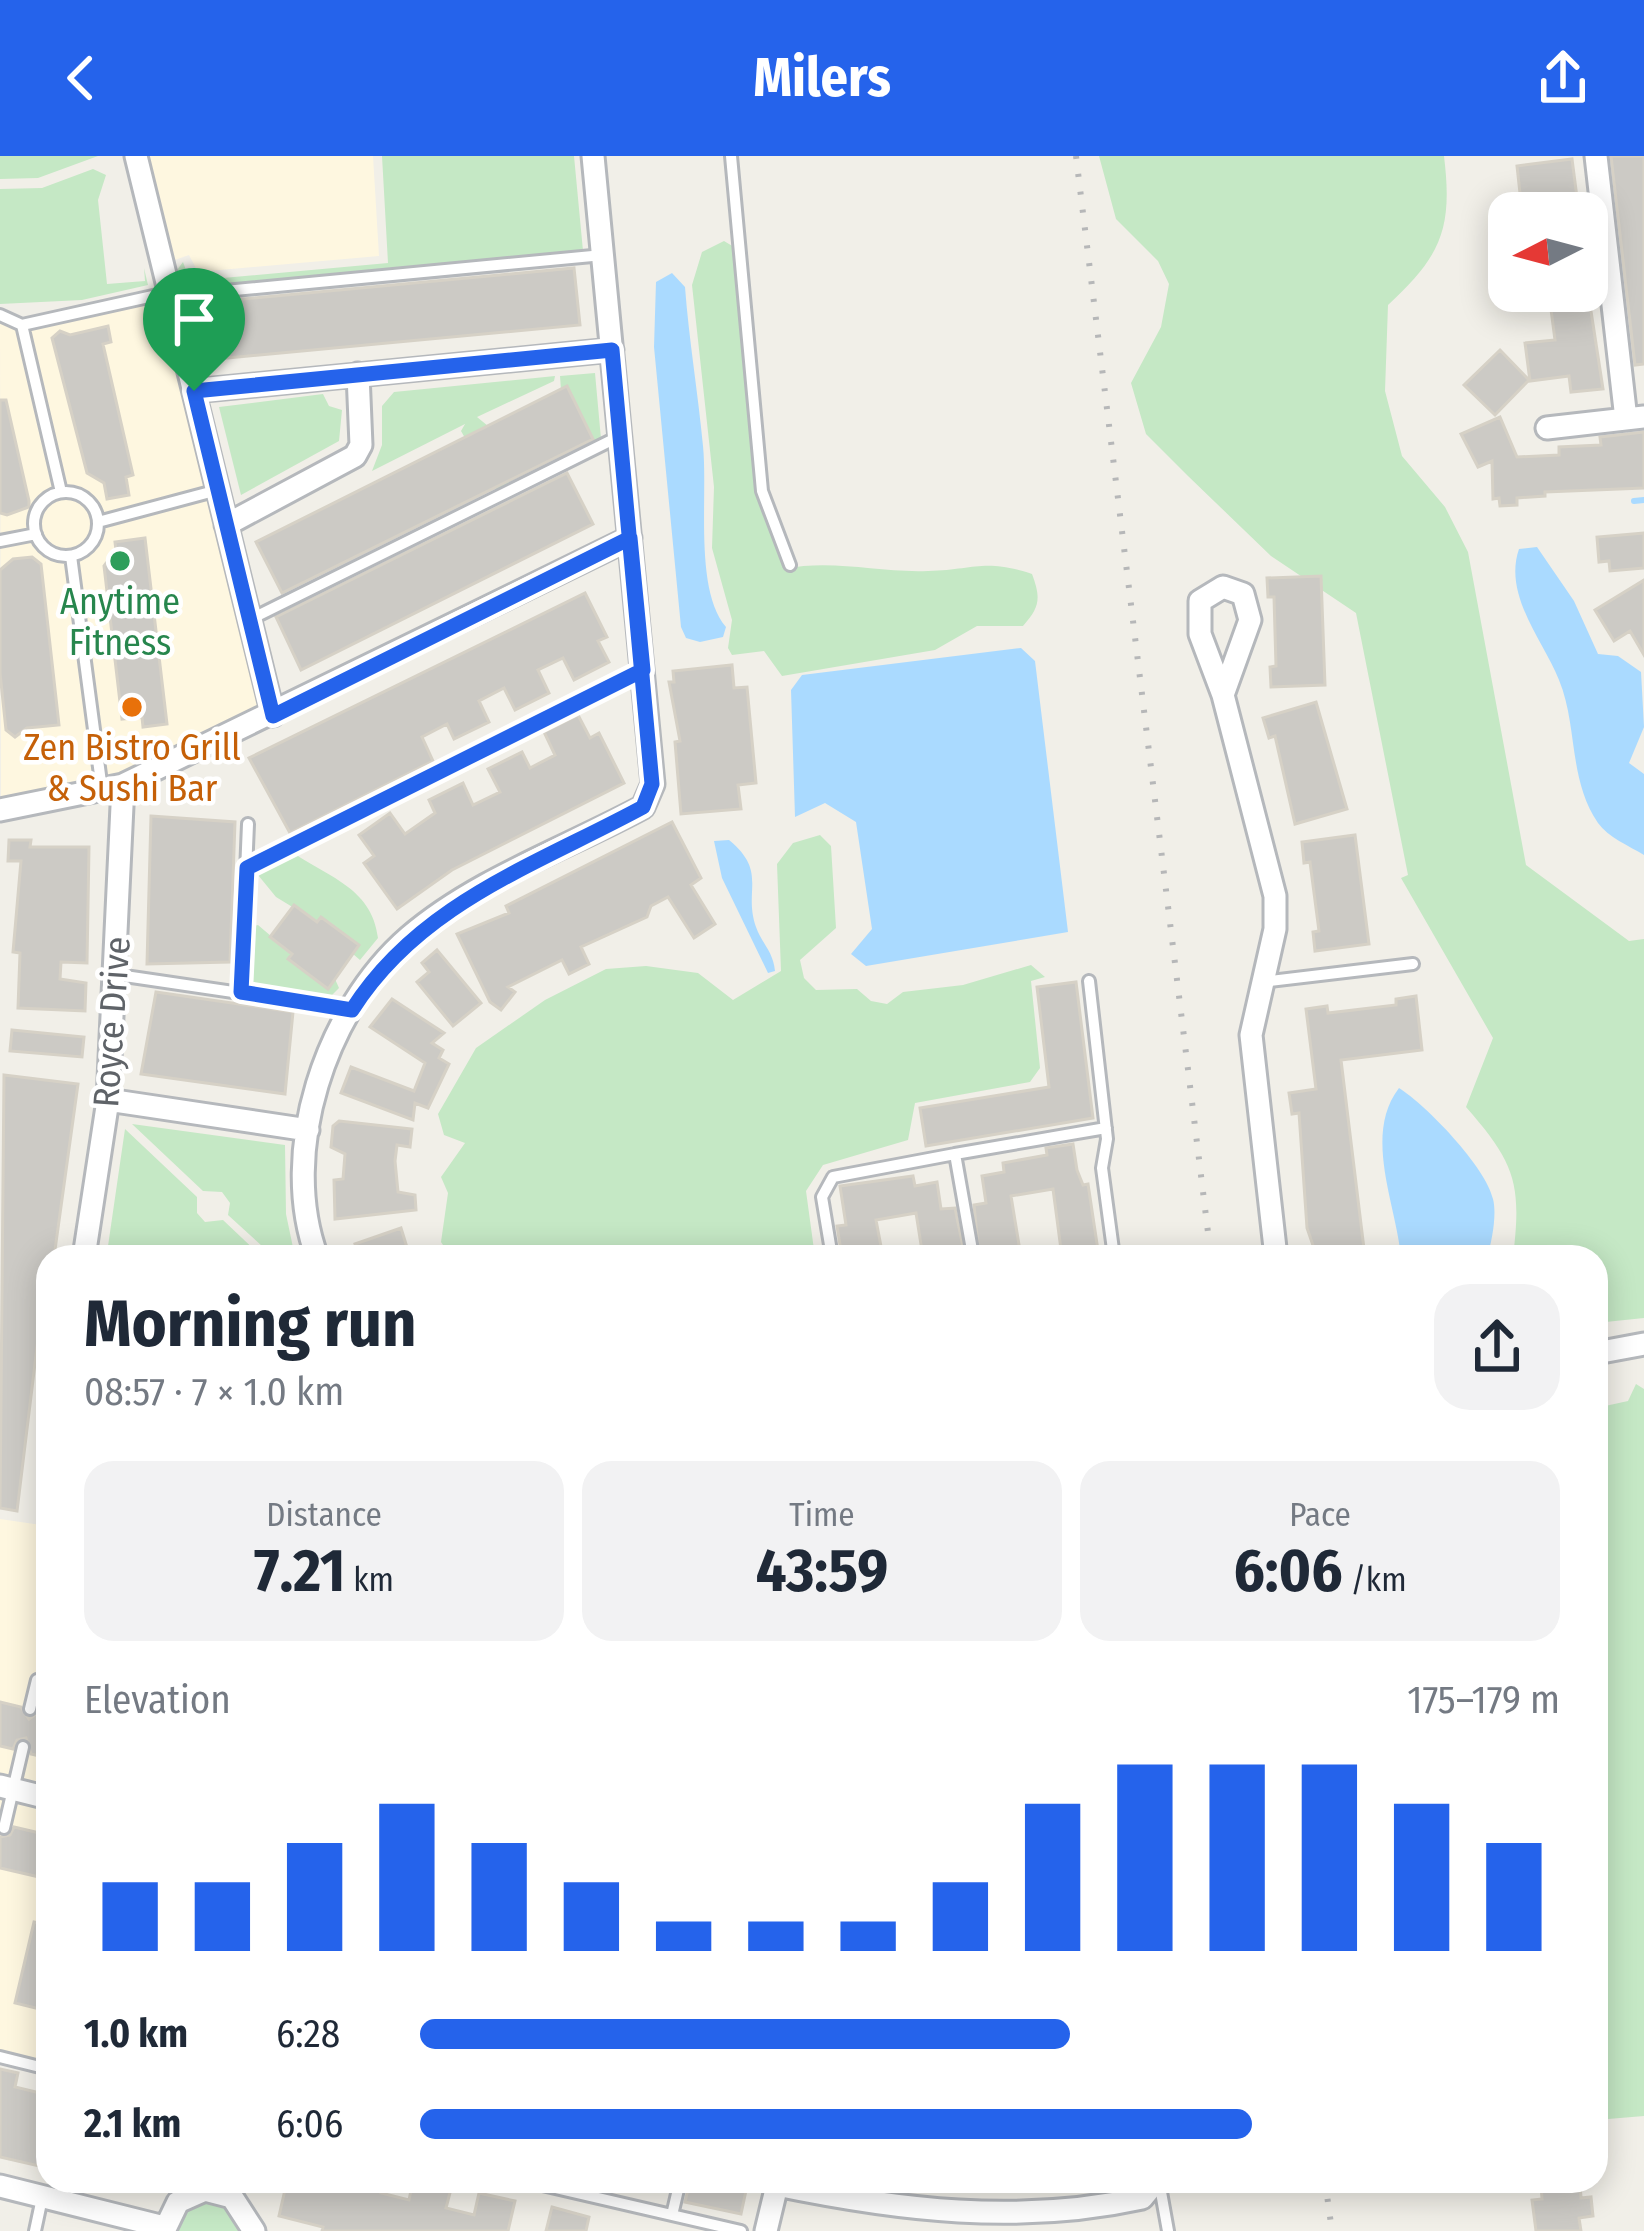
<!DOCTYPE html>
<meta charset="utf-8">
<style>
body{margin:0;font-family:"Fira Sans Condensed",sans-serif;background:#f2f2f3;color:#1f2937;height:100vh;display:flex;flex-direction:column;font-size:45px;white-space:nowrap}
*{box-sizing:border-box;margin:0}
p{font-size:39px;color:#747a83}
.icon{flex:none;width:66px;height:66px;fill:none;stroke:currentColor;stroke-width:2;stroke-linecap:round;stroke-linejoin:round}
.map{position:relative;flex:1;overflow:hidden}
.sheet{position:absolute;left:36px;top:1089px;width:1572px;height:948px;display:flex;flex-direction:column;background:#fff;border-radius:36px;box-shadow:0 6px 30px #0003}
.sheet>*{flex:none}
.needle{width:78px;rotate:264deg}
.buttons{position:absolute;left:1488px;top:36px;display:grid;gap:24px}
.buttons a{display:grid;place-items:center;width:120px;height:120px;border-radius:24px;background:#fff;box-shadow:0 6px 30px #0003;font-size:60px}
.pin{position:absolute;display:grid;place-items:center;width:102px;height:102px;color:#fff;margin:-123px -51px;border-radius:50% 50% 50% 0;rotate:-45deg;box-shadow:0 0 12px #0007}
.pin .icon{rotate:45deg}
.round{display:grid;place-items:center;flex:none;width:126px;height:126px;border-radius:36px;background:#f2f2f3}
.head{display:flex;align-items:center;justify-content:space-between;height:204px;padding:0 48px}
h1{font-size:66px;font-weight:700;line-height:90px}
.figures{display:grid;grid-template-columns:repeat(3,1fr);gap:18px;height:204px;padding:12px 48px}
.figures div{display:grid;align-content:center;border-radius:30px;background:#f2f2f3;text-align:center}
.figures b{font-size:60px;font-weight:700}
.figures small{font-size:33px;font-weight:400}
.figures p{font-size:33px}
.chart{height:336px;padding:24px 48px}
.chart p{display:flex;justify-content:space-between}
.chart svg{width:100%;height:216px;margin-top:12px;stroke:#2563eb;stroke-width:6}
ul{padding:0 48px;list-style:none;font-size:39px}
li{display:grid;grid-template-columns:192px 144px 1fr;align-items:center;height:90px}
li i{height:30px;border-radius:15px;background:#2563eb}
header{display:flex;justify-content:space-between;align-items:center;height:156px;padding:0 48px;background:#2563eb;color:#fff;font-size:54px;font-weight:700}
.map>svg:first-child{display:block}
.commercial{fill:#fef7e0}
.green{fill:#c5e8c5}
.water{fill:#aadaff}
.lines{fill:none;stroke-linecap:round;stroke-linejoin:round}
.stream{stroke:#aadaff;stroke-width:6}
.building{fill:#cccac5;stroke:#d6d1c6;stroke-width:3}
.service-casing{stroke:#b5b8bc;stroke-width:16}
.minor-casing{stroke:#b5b8bc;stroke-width:27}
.service{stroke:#fff;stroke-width:10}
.minor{stroke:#fff;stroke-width:21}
.rail{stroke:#b6b7b8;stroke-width:6;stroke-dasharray:3 15;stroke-linecap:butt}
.route-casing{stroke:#fff;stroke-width:24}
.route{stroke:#2563eb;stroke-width:15}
.leisure-dot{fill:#2e9e5b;stroke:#fff;stroke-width:4.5}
.food-dot{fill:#e8710a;stroke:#fff;stroke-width:4.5}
.labels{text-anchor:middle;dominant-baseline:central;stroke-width:9;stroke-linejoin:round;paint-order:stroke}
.leisure-label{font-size:36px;fill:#27864d;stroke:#fff}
.food-label{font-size:36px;fill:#c56008;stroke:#fff}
.street-label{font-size:36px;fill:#5f6368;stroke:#fff}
</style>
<header><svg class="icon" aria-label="back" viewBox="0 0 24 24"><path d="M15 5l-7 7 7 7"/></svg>Milers<svg class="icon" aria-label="share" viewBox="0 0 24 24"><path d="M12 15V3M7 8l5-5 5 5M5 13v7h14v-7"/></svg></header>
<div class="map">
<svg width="1644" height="2075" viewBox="0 0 1644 2075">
<rect width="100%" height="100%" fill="#f1efe8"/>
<!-- commercial -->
<path class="commercial" d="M147 0H373L379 100 198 116 189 99 172 105Z
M158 131 261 555 121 620 1 645 0 164 104 152Z
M0 1363 48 1370V1632L0 1621Z
M0 1640 48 1652V1912L0 1900Z"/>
<!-- green -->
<path class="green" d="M0 0H98L38 22 0 23Z
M382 0H574L583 95 190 131 177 114 183 106 190 125 388 107Z
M1099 0H1444C1453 73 1441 100 1388 149L1385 235 1402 300 1445 351 1468 396 1526 709 1629 785 1644 783V1162L1596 1167V1101H1513C1522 1027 1515 1007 1466 951L1493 882 1401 722 1408 719 1356 457 1271 400 1188 320 1146 278 1131 227 1161 171 1169 128 1158 105 1116 63Z
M93 13 106 19 98 44 107 128 145 125 144 112 148 129 82 144 0 148V33L42 32Z
M724 85 734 91 756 338 784 413C833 403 879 417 928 415 974 414 984 402 1032 418 1041 442 1040 451 1023 470H977L935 494 782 520 764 495 732 499 728 492 732 464 712 392 714 331 692 129 702 96Z
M595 217 601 283 595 287 568 231 561 234 560 220Z
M555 220 554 225 477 261 488 270 483 273 511 328 497 335 471 280 465 282 461 275 465 268 372 315 382 289V250L394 236Z
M323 238 329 250 342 254 339 285 241 339 219 251Z
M820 679 831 690 836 772 800 804 804 822 816 834 857 833 871 845 887 848 903 836 963 829 1031 809 1045 821 1031 825 1040 912 1030 926 915 947 908 984 823 1009 806 1035 815 1101H451L441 1086 448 1037 441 1021 465 987 444 979 438 958 476 892 545 844 606 813 646 810 698 817 733 844 781 815 777 708 793 687Z
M291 695C324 720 372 730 378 782L360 804 353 798 359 789 322 761 317 766 276 741 258 719 265 708Z
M258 769 292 798 289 804 327 833 335 823 339 832 327 844 258 834 247 819 249 771Z
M132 968 285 989 286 1058 295 1101H274L228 1059 230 1047 222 1036 203 1035Z
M125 973 197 1041V1057L205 1066 223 1064 262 1101H151L108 1090Z
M1636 1228 1644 1233V1960L1596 1964V1252L1628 1245Z
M209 2044 227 2050 242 2075H175L183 2055Z"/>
<!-- water -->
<path class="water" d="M672 117 685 131C689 184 698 237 703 290 708 340 694 434 726 471L723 481 700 486 686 482 681 471 654 191 656 126Z
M1537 391 1574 445 1598 498 1618 500 1641 516 1644 571 1629 607 1644 618V699C1629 690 1608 681 1598 667 1568 623 1578 570 1559 524 1543 484 1503 439 1519 393Z
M1021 492 1035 505 1068 776 866 810 851 798 872 773 856 666 825 647 795 661 791 534 802 519Z
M729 684C768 716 743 734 756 771 762 788 773 795 775 815L768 817 722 722 714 685Z
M1399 932C1426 949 1486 1011 1493 1043 1497 1058 1492 1086 1487 1101H1401C1396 1048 1363 979 1399 932Z"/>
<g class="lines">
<!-- stream -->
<path class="stream" d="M1634 345 1644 344"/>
</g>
<!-- building -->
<path class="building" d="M1611 0H1644V208L1635 209Z
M1572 3 1579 57 1522 55 1517 10Z
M574 112 580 169 216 203 212 146Z
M1579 135 1580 144 1589 142 1603 233 1571 236 1569 220 1530 225 1525 187 1555 184 1549 138Z
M108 170 111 186 103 188 133 319 126 321 129 339 107 343 104 327 87 317 52 182 60 175 70 179Z
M1500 194 1529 224 1495 259 1464 229Z
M567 230 593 283 282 437 256 386Z
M0 244H6L29 345V351L7 359 0 357Z
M1500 261 1517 301 1559 299V291L1601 289 1600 281 1644 276V332L1545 336V340L1517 342V349L1500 350 1499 342 1493 343 1492 305 1478 311 1461 278Z
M567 317 593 368 301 514 276 461Z
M1644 377V412L1610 415 1609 405 1599 406 1597 381Z
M145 382 167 568 143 571 142 561 122 563 104 410 116 394 115 386Z
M32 401 41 408 59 569 27 572 15 581 6 574 0 517V414L13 403Z
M1321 420 1325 529 1271 531 1270 511 1276 510 1274 441H1268L1267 422Z
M1644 424V499L1630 475 1614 485 1595 454Z
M585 437 607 481 598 485 609 506 574 524 563 502 538 514 549 537 515 554 504 532 479 545 489 566 454 583 447 568 422 581 433 605 290 677 249 602Z
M732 509 734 532 747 531 756 627 738 629 741 653 681 658 675 586 680 585 669 526H674L673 515Z
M1316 546 1347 653 1295 668 1275 580 1269 582 1263 562Z
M578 559 590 582 599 577 624 627 452 714 397 753 364 707 374 700 359 679 390 657 405 678 435 657 429 644 463 627 473 649 500 636 488 613 522 596 530 612 555 599 544 576Z
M151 660 235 666 230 806 147 808Z
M672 666 701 722 691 729 715 768 694 782 668 741 651 750 647 761 581 791 589 808 569 818 562 804 508 831 515 836 501 854 490 846 457 778 509 757 506 750Z
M1355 679 1369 788 1315 795 1313 776 1319 775 1310 706 1304 707 1302 686Z
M9 684H31L30 691H89L87 807 61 806 60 823 86 827 85 855 18 852 20 797 13 796 21 705H8Z
M294 749 317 766 321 761 359 789 328 833 288 803 292 798 270 781Z
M437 794 481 847 453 870 417 826 429 816 422 807Z
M1076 826 1093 962 926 990 920 952 1049 931 1037 831Z
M156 836 293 856 285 938 141 918Z
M1416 840 1422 894 1341 904 1365 1101H1317L1307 1072 1299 957 1292 958 1289 937 1316 933 1306 853 1327 850 1328 857 1396 849V843Z
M392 843 444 877 432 887 443 894 439 902 449 908 428 952 415 947 413 964 341 937 351 911 414 935 425 907 370 871Z
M12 874 84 881 82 901 10 895Z
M4 919 78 928 54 1101H48L17 1355 0 1352Z
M339 965 412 973 410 991 397 989 395 1005 398 1036 415 1039 416 1054 335 1063 334 1024 343 1023 345 998 331 991 333 970Z
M1073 988 1077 1014 1083 1029 1088 1028 1099 1101H1062L1053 1033 1011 1040 1021 1101H979L974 1049 986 1047 982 1020 1004 1016 1003 1007 1047 999 1046 992Z
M913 1020 915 1030 937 1026 941 1053 955 1052 965 1101H923L916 1057 876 1064 883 1101H842L837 1070 846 1069 840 1030Z
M401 1072 410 1101H360L355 1088Z
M0 1546 21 1551 29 1563 40 1555 48 1557V1602L31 1598 26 1582 17 1584 13 1593 0 1590Z
M14 1671 48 1679V1723L0 1712V1681L10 1679Z
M34 1766 48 1769V1855L15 1847Z
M0 1913 18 1917 15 1931 48 1939 39 2010 0 2001Z
M287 2025H384L381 2037 409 2044 413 2025H436L452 2029 446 2052 474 2059 479 2037 515 2045 508 2075H322L323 2071 279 2060Z
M690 2025H748L741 2058 685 2046Z
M1580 2025 1581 2042 1591 2041 1593 2060 1579 2062 1581 2075H1536L1532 2044 1542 2043 1541 2029Z
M552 2051 589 2061 586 2075H546Z"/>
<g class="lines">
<defs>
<path id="service" d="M731 0 762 335 790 409
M172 140 603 99
M0 159 22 169 61 336
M22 169 171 136
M34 368a32 32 0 1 1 64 0a32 32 0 1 1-64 0Z
M98 366 214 335
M0 385 36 378
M71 400 102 634
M249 464 620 280
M247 712 641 515
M118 819 348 853
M1089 825 1107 983 1102 1012 1114 1101
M1261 826 1413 808
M241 836 248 668
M972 1094 955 998 1106 972
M832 1101 822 1041 833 1021 955 998
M30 1553 37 1524
M4 1672 23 1591
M0 1901 48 1913
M525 2025 741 2075
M1159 2025 1168 2075
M672 2059 680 2025
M35 2075 42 2042"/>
<path id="minor" d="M136 0 273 559
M1596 0 1626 263
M194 235 612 194
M1547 272 1644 261
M226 369 355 300 361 289 358 218
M1223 539 1250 464 1243 438 1223 431 1200 445V478L1223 539 1275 740V773L1251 879 1276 1101
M0 654 123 629 630 382
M108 944 308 974
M84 1101 108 944 123 629
M317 1101C278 996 326 853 409 781 475 724 567 692 643 651L653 628 593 0
M1596 1197 1644 1188
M0 1630 48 1642
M777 2029C898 2054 1019 2069 1142 2042L1156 2025
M0 2030 164 2071
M164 2075 178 2046 205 2034 232 2041 254 2075
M766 2075 778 2025"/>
</defs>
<!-- service casing -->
<use href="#service" class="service-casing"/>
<!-- minor casing -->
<use href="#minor" class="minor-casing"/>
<!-- service -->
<use href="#service" class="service"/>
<!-- minor -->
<use href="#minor" class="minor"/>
<!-- rail -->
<path class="rail" d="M1076 0 1211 1101
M1325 2025 1332 2075"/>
</g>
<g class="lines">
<defs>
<path id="route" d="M194 235 612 194 652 628 643 651C536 709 420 747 352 854L241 836 247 712 643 514 630 382 273 560 194 235"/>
</defs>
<!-- route casing -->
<use href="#route" class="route-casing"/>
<!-- route -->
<use href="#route" class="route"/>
</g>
<!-- markers -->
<circle class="leisure-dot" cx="120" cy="405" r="12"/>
<circle class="food-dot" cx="132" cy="551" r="12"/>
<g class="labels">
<!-- leisure labels -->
<g class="leisure-label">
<text x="120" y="446">Anytime<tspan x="120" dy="41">Fitness</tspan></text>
</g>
<!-- food labels -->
<g class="food-label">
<text x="132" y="592">Zen Bistro Grill<tspan x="132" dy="41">&amp; Sushi Bar</tspan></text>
</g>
<!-- street labels -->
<g class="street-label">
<text transform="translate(112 866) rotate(-86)">Royce Drive</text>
</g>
</g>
</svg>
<div class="buttons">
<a><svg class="needle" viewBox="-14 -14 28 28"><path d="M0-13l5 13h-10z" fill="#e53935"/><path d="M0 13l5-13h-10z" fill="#747a83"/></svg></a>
</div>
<div class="pin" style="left:194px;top:235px;background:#1e9e55"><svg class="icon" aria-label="arrive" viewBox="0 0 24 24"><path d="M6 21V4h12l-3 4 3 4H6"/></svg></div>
<section class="sheet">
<div class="head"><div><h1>Morning run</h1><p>08:57 · 7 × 1.0 km</p></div><a class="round"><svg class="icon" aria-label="share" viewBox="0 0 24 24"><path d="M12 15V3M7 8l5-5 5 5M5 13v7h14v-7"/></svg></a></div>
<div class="figures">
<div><p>Distance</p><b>7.21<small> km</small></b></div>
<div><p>Time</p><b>43:59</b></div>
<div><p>Pace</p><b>6:06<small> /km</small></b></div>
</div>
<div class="chart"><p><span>Elevation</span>175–179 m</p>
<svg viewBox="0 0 160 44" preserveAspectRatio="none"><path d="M5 44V30M15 44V30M25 44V22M35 44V14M45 44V22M55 44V30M65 44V38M75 44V38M85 44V38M95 44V30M105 44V14M115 44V6M125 44V6M135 44V6M145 44V14M155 44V22"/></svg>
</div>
<ul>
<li><b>1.0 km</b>6:28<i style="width:57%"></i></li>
<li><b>2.1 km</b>6:06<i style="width:73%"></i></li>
</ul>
</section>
</div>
